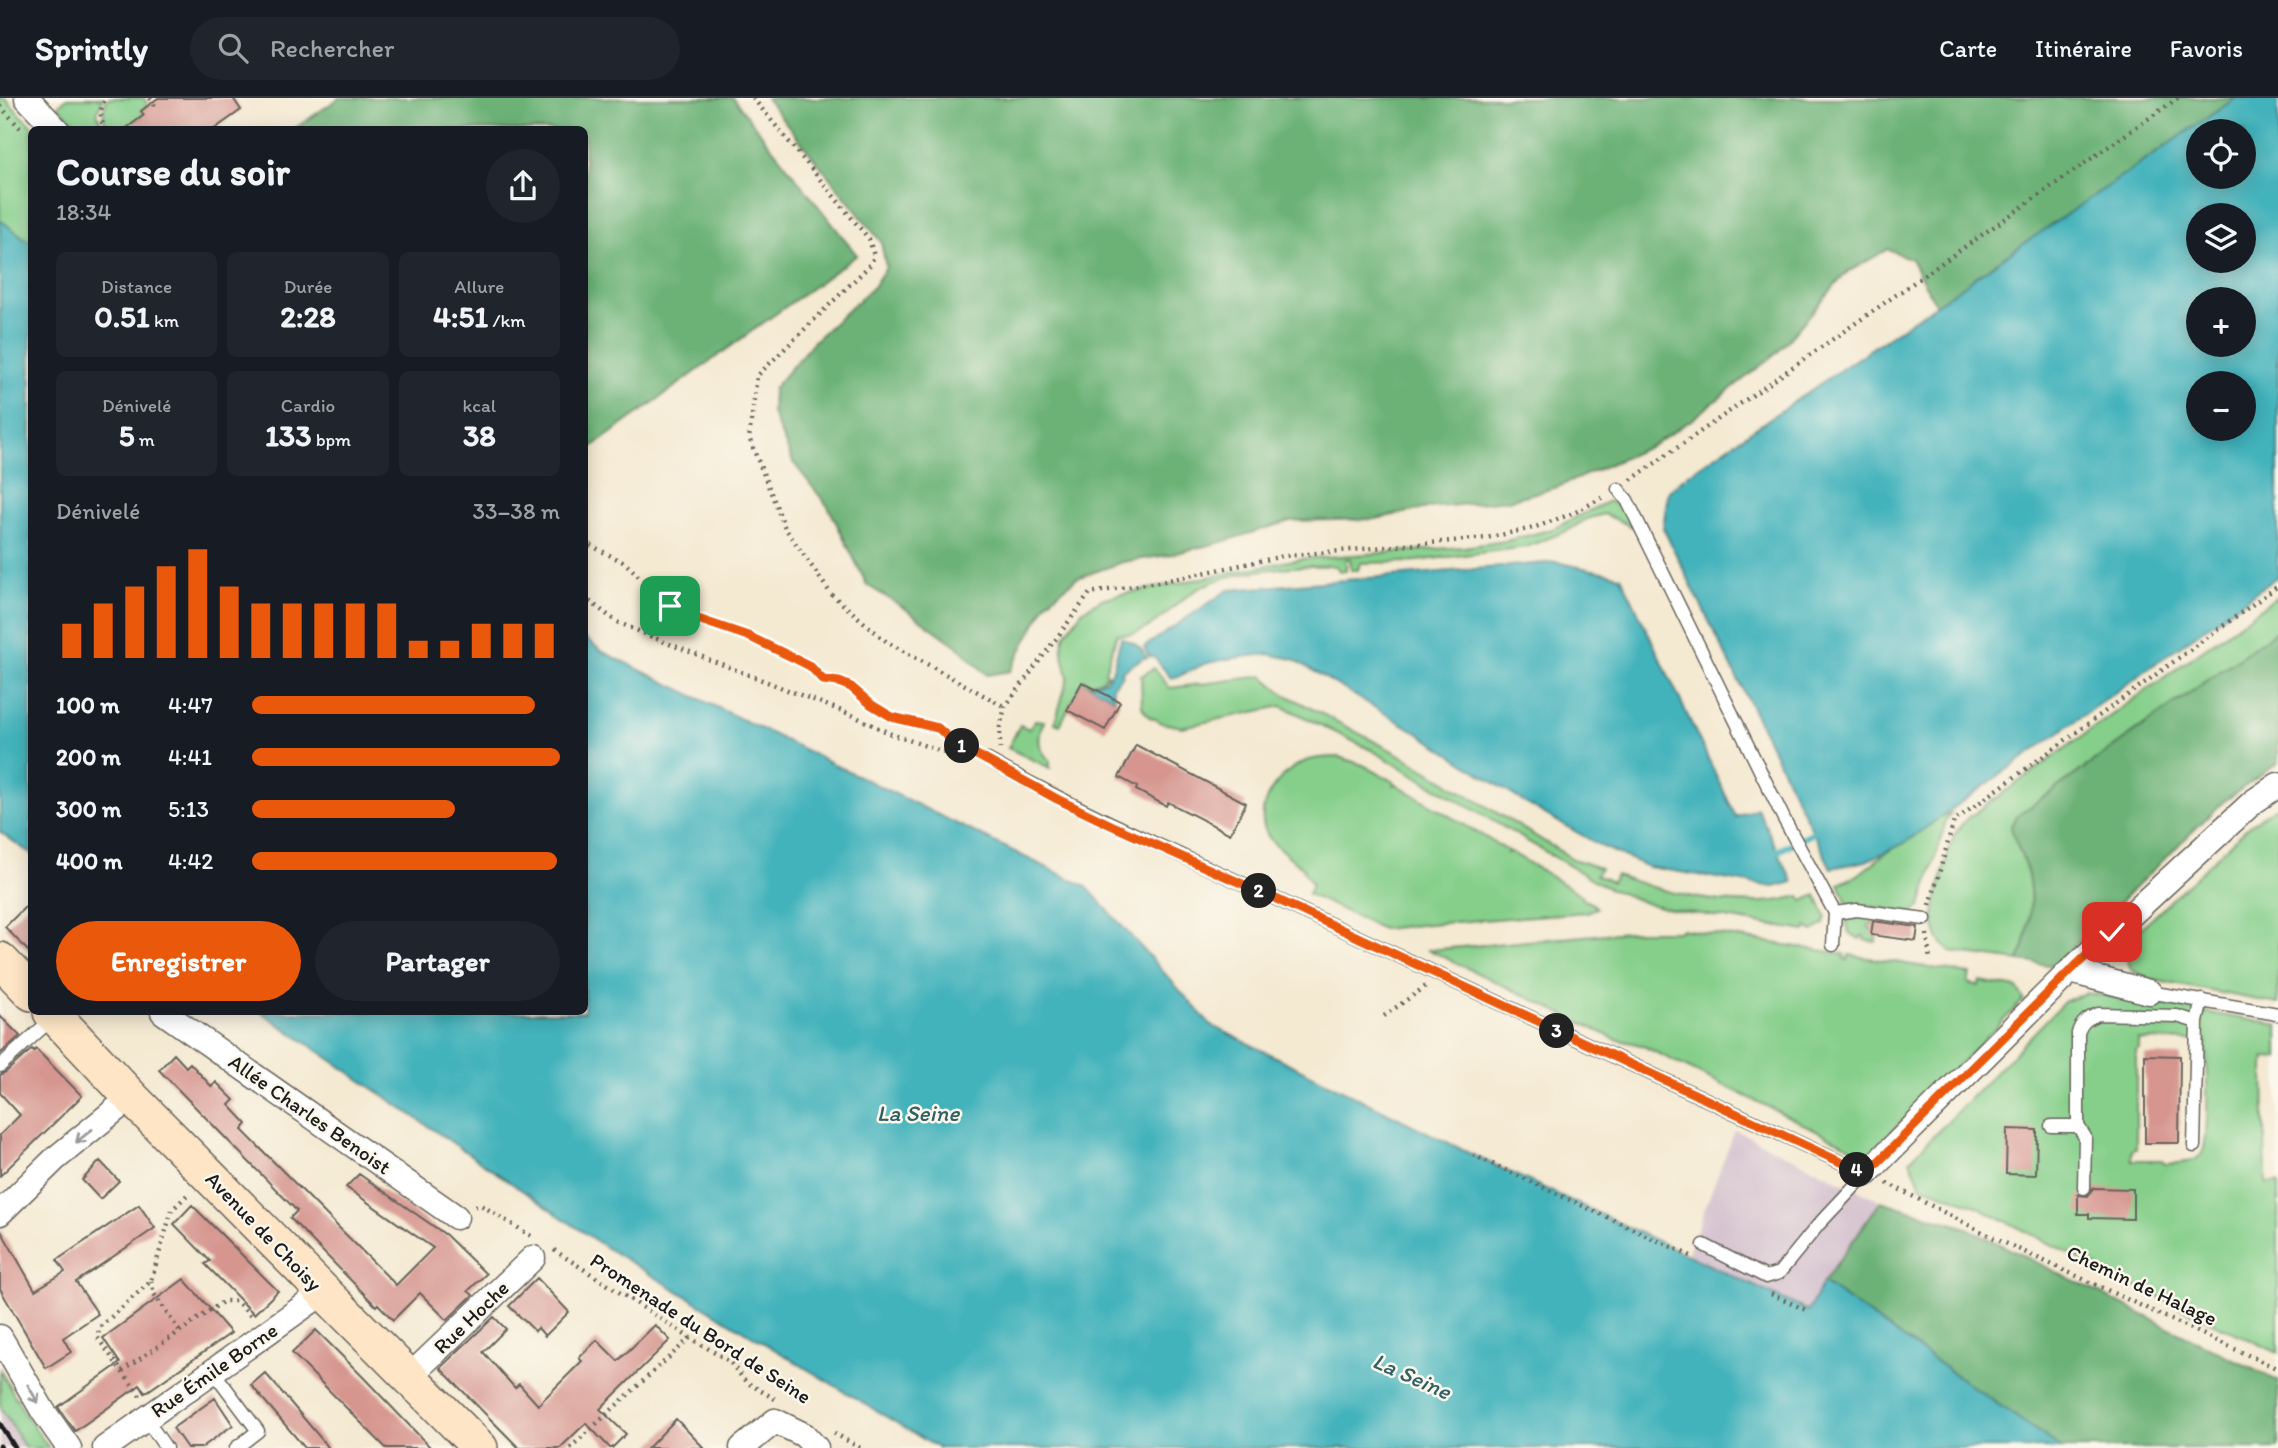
<!DOCTYPE html>
<html lang="fr">
<meta charset="utf-8">
<style>
body{margin:0;font-family:Itim,sans-serif;background:#20242c;color:#f1f3f6;height:100vh;display:flex;flex-direction:column;font-size:26px;white-space:nowrap}
*{box-sizing:border-box;margin:0}
p{font-size:23px;color:#9ea1a6}
.icon{flex:none;width:38px;height:38px;fill:none;stroke:currentColor;stroke-width:2;stroke-linecap:round;stroke-linejoin:round}
.map{position:relative;flex:1;overflow:hidden}
.details{position:absolute;left:28px;top:28px;width:560px;height:889px;display:flex;flex-direction:column;background:#171b24;border-radius:10px;box-shadow:0 4px 18px #0003}
.details>*{flex:none}
.tools{position:absolute;left:2186px;top:21px;display:grid;gap:14px}
.tools a{display:grid;place-items:center;width:70px;height:70px;border-radius:50%;background:#171b24;box-shadow:0 4px 18px #0003;font-size:35px}
.pin{position:absolute;display:grid;place-items:center;width:60px;height:60px;color:#fff;margin:-30px;border-radius:14px;box-shadow:0 4px 10px #0006}
.km{position:absolute;width:35px;height:35px;margin:-18px;border-radius:50%;background:#222;color:#fff;font-size:19px;line-height:35px;text-align:center}
.round{display:grid;place-items:center;flex:none;width:74px;height:74px;border-radius:37px;background:#20242c}
.summary{display:flex;align-items:center;justify-content:space-between;height:119px;padding:0 28px}
h1{font-size:38px;font-weight:700;line-height:52px}
.figures{display:grid;grid-template-columns:repeat(3,1fr);gap:10px;height:119px;padding:7px 28px}
.figures div{display:grid;align-content:center;border-radius:10px;background:#20242c;text-align:center}
.figures b{font-size:30px;font-weight:700}
.figures small{font-size:19px;font-weight:400}
.figures p{font-size:19px}
.chart{height:196px;padding:14px 28px}
.chart p{display:flex;justify-content:space-between}
.chart svg{width:100%;height:126px;margin-top:7px;stroke:#ea580c;stroke-width:6}
.cta{display:flex;gap:14px;margin-top:auto;padding:14px 28px}
.cta a{flex:1;height:80px;border-radius:42px;background:#ea580c;color:#fff;font-size:28px;font-weight:700;line-height:80px;text-align:center}
.cta a+a{background:#20242c;color:#f1f3f6}
ul{padding:0 28px;list-style:none;font-size:23px}
li{display:grid;grid-template-columns:112px 84px 1fr;align-items:center;height:52px}
li i{height:18px;border-radius:9px;background:#ea580c}
header{display:flex;align-items:center;gap:42px;box-sizing:border-box;height:98px;padding:0 35px;background:#171b24;border-bottom:2px solid #363941}
header strong{font-size:33px}
nav{display:flex;gap:38px;margin-inline-start:auto;font-size:24px}
.search{width:490px;height:63px;background:#20242c;display:flex;align-items:center;gap:18px;box-sizing:border-box;padding:0 24px;border-radius:38px;color:#9ea1a6;font-size:26px}
.map>svg:first-child{display:block}
.industrial{fill:#d1bdcc}
.green{fill:#86cf8b;stroke:#517654;stroke-width:2;fill-rule:evenodd}
.forest{fill:#6cb277;stroke:#44674a;stroke-width:2}
.water{fill:#43b2bb;stroke:#30676c;stroke-width:2;fill-rule:evenodd}
.lines{fill:none;stroke-linecap:round;stroke-linejoin:round}
.stream{stroke:#43b2bb;stroke-width:7}
.building{fill:#d6958f}
.lane-casing{stroke:#68645b;stroke-width:15}
.street-casing{stroke:#68645b;stroke-width:27}
.secondary-casing{stroke:#68645b;stroke-width:38}
.path{stroke:#68645b;stroke-width:4.5;stroke-dasharray:2 5;stroke-linecap:butt}
.lane{stroke:#fff;stroke-width:12}
.street{stroke:#fff;stroke-width:24}
.secondary{stroke:#fde5c5;stroke-width:35}
.rail{stroke:#1c1c1c;stroke-width:5}
.oneway{stroke:#999}
.route-casing{stroke:#fff;stroke-width:14}
.route{stroke:#ea580c;stroke-width:9}
.labels{text-anchor:middle;dominant-baseline:central;stroke-width:5;stroke-linejoin:round;paint-order:stroke}
.street-label{font-size:21px;fill:#1c1c1c;stroke:#fbf7ec}
.water-label{font-size:23px;font-style:italic;fill:#2e6064;stroke:#fbf7ec}
</style>
<header>
<strong>Sprintly</strong>
<div class="search"><svg class="icon" aria-label="search" viewBox="0 0 24 24"><circle cx="10" cy="10" r="6"/><path d="M15 15l6 6"/></svg>Rechercher</div>
<nav><a>Carte</a><a>Itinéraire</a><a>Favoris</a></nav>
</header>
<div class="map">
<svg width="2278" height="1350" viewBox="0 0 2278 1350">
<rect width="100%" height="100%" fill="#fbf7ec"/>
<filter id="ink" filterUnits="userSpaceOnUse"><feTurbulence type="fractalNoise" baseFrequency=".0143" numOctaves="2"/><feDisplacementMap in="SourceGraphic" scale="14" xChannelSelector="R" yChannelSelector="G"/><feConvolveMatrix kernelMatrix="1 2 1 2 8 2 1 2 1" color-interpolation-filters="sRGB"/></filter>
<filter id="wash" filterUnits="userSpaceOnUse"><feTurbulence type="fractalNoise" baseFrequency=".00686" numOctaves="4" result="noise"/><feDisplacementMap in="SourceGraphic" scale="28" xChannelSelector="R" yChannelSelector="G"/><feGaussianBlur stdDeviation="1.57" result="paint"/><feColorMatrix in="noise" values="0 0 0 0 0 0 0 0 0 0 0 0 0 0 0 0 0 1.4 0 .05"/><feComposite in="paint" operator="in"/></filter>
<g filter="url(#wash)">
<rect width="100%" height="100%" fill="#f4e9d1"/>
<!-- industrial -->
<path class="industrial" d="M1735 1032 1881 1103 1823 1185 1808 1213 1687 1157Z
M0 1269 27 1319 49 1350H0Z"/>
<!-- green -->
<path class="green" d="M0 0H5L34 31 32 32 31 145 0 122Z
M67 0H103L97 15 104 31H81L58 8Z
M108 0H144L148 7 141 13 144 17 134 24 136 28 132 31H109C101 21 102 11 108 0Z
M1609 403 1626 413 1633 429 1604 416 1587 421 1567 433 1526 449 1409 464 1360 465 1358 472H1351L1350 461H1346V472L1339 473 1336 468C1298 467 1237 472 1203 488 1174 501 1152 542 1117 536L1105 574 1108 576C1102 583 1091 587 1082 584L1060 627 1055 625 1068 579 1062 552 1064 538 1082 513 1104 500 1299 461 1464 449 1506 443 1553 431Z
M2278 498V532L2016 719 2011 728C2014 743 2022 756 2026 770 2035 801 2030 833 2019 863L1950 854C1941 845 1935 838 1934 825 1932 812 1949 751 1954 738 1957 731 1963 725 1968 720Z
M1154 570 1170 590 1263 578 1284 596 1410 662 1573 761 1600 770 1596 777 1612 784 1616 777C1673 798 1740 814 1800 798L1803 803 1816 797 1826 818 1824 826 1813 833 1807 829 1806 833 1670 811 1648 806 1606 789 1373 653 1282 608 1182 629 1162 625 1148 618 1142 609 1141 578Z
M1035 622 1044 623C1037 639 1037 650 1050 663V670L1008 650 1020 627 1029 631Z
M1339 659 1363 667 1394 684 1393 687 1396 686 1508 753 1507 755 1511 754 1583 798 1582 801 1593 806 1597 810 1587 814 1429 826 1382 831 1308 796 1312 786 1303 772 1304 770C1299 767 1293 762 1287 757 1281 751 1272 745 1268 738 1251 708 1279 674 1306 663 1317 659 1328 659 1339 659Z
M2278 707V906L2153 882 2131 872 2123 847 2250 727Z
M1951 716 1946 723 1921 808 1914 814H1909L1847 805 1839 786 1858 777 1887 754 1922 733 1937 721Z
M1852 818 1874 819 1873 826H1869V830L1872 831 1877 837 1876 844 1864 842V838H1861L1860 841 1849 835 1846 825Z
M1681 831 1845 856 1844 861 1848 862 1849 857 1970 876 1968 885 1979 888 1980 883 2017 890 2024 902 1871 1054 1857 1052 1641 947 1615 941 1429 852 1639 833H1680Z
M2086 895 2148 904 2278 927V960L2265 959 2264 968 2266 1085H2278V1255L2126 1184 1974 1107 1921 1088 1910 1062 2065 903ZM2139 942 2206 943C2206 964 2211 1044 2201 1057 2194 1066 2175 1065 2165 1066L2161 1062H2132V1052L2136 1051V953L2139 951Z
M0 1272 27 1319 49 1350H25L0 1308Z"/>
<!-- forest -->
<path class="forest" d="M339 0H733L857 157 585 354 584 32 294 31Z
M766 0H2236L1936 207 1911 161 1888 151 1845 176 1777 255 1694 320 1655 346 1558 389 1508 402 1428 410 1375 421 1290 423 1218 445 1168 457 1123 464 1077 480 1047 504 1010 573 987 577 957 548 904 510 867 487 829 410 793 364 772 315 773 291 814 243 873 189 886 169 881 144Z
M2278 532V665L2223 704 2054 868 2019 863C2030 833 2035 801 2026 770 2022 756 2014 743 2011 728L2016 719Z
M1881 1103 1967 1130 2278 1283V1350H2061L1823 1185Z"/>
<!-- water -->
<path class="water" d="M2236 0H2278V478L1903 746 1866 763 1831 770 1663 430 1668 394 1686 378ZM2198 33H2244V79H2198ZM2198 117H2244V163H2198ZM2244 201V247H2198V201ZM2198 285H2244V331H2198Z
M0 122 31 145V756L0 734Z
M1557 464 1621 478 1736 719 1757 710 1793 784 1774 789 1648 769 1603 749 1525 705 1421 637 1293 561 1267 556 1227 561 1204 566 1179 578 1171 580 1154 559 1149 558 1144 549 1228 492Z
M585 540 603 554 1087 789 1211 927 1473 1057 1808 1213 1823 1185 2061 1350H938L605 1149 261 914H584Z
M1121 540C1134 544 1140 548 1147 560H1143L1121 574 1123 577 1112 590 1115 601 1088 587 1106 582 1112 574Z"/>
<g class="lines">
<!-- stream -->
<path class="stream" d="M1772 756 1820 731"/>
</g>
<g id="blocks">
<!-- building -->
<path class="building" d="M158 0H233L241 12 213 32H124L144 17 141 13Z
M1082 584 1120 604 1105 632 1067 612Z
M1136 647 1246 705 1230 736 1168 704 1166 708 1136 692 1137 689 1119 679Z
M32 802V857L5 829Z
M1873 823 1918 829 1916 843 1871 837Z
M0 918 20 938 0 956Z
M32 951 34 953 36 951 82 998 0 1078V1037L20 1017 0 995V977L6 974Z
M174 956 186 969 190 965 212 989 216 984 234 1002 229 1007 247 1026 242 1032 396 1187 433 1150 346 1089 359 1076 446 1137 486 1176 468 1193 473 1197 447 1222 420 1195 393 1222 378 1206 376 1208 290 1120 297 1113 159 972Z
M2145 957 2180 958 2179 1045H2145Z
M2007 1031 2037 1032 2036 1077 2006 1076Z
M100 1063 119 1083 100 1101 82 1082Z
M2093 1090 2133 1091V1121L2089 1120V1116H2078V1097L2088 1098Z
M139 1107 155 1130 76 1184 98 1216 63 1240 71 1254 46 1270 0 1191V1131L35 1192 65 1174 57 1162Z
M192 1107 278 1193 254 1216 205 1166 210 1163 174 1126Z
M537 1180 569 1214 545 1238 538 1230 535 1233 509 1208Z
M184 1181 231 1235 145 1295 140 1287 75 1333 58 1309 120 1265 103 1240Z
M494 1219 506 1231 483 1254 515 1290 519 1286 538 1307 582 1263 579 1260 597 1242 618 1263 655 1227 670 1242 600 1311 626 1336 612 1350H610L586 1325 560 1350H519L440 1270Z
M316 1232 362 1278 431 1350H386L292 1255Z
M265 1275 274 1285 329 1350H305L251 1287Z
M215 1300 233 1327 201 1350H187L173 1330Z
M676 1321 704 1350H648Z"/>
</g>
</g>
<g filter="url(#ink)">
<use href="#blocks" fill-opacity="0" stroke="#68645b" stroke-width="2"/>
<g class="lines">
<defs>
<path id="lane" d="M1618 391 1627 402 1784 721 1835 815 1833 847
M988 662C1098 724 1214 771 1328 825 1507 908 1686 993 1866 1076L1819 1126 1779 1175 1766 1179 1704 1147
M1835 815 1857 812 1925 821
M2149 894 2278 916
M0 968 54 919
M2051 1028H2078
M2194 1048 2197 924 2202 902
M2084 1090 2085 1039 2078 1028V935C2081 924 2088 920 2098 916L2177 918 2197 924
M213 1273 258 1333 236 1350
M146 1321 166 1350"/>
<path id="street" d="M27 0 57 32
M2070 873 2149 894
M163 914 456 1119
M1866 1076 2070 873 2253 704 2278 687
M0 1115 55 1061 131 999
M0 1239 43 1313 69 1350
M409 1279 533 1160
M105 1350 324 1194
M742 1350 775 1323 804 1337 816 1350"/>
<path id="secondary" d="M0 862 32 895
M51 914 131 999 324 1194 480 1350"/>
</defs>
<!-- lane casing -->
<use href="#lane" class="lane-casing"/>
<!-- street casing -->
<use href="#street" class="street-casing"/>
<!-- secondary casing -->
<use href="#secondary" class="secondary-casing"/>
<!-- path -->
<path class="path" d="M150 0 155 8
M753 0 869 141 874 158 871 166 757 278 749 340 785 430 831 496 887 544 1005 609
M0 8 23 33
M105 32C100 20 99 11 106 0
M1631 382 2178 0
M584 444 625 465 670 508 680 515 748 538 810 568 823 582 851 589 872 607 892 619 938 630 955 645 975 655
M584 499 617 524 667 545 852 617 891 636 958 659 973 660
M1000 651V629L1005 609 1090 495 1164 483 1284 458 1486 440 1533 430 1574 415 1605 398
M1930 807 1954 723 2278 488
M1927 836 1930 863
M1384 918 1426 888
M1473 1057 1693 1159
M1887 1085 1990 1138 2278 1271
M475 1108 481 1107 531 1138
M554 1152 690 1240 729 1263 746 1284 775 1301
M151 1183 154 1196 180 1234
M1771 1196 1808 1213
M122 1273 224 1203H236L252 1219
M140 1298 97 1239 100 1229 151 1183 172 1112 189 1095
M834 1335 860 1350
M570 1350 690 1240"/>
<!-- lane -->
<use href="#lane" class="lane"/>
<!-- street -->
<use href="#street" class="street"/>
<!-- secondary -->
<use href="#secondary" class="secondary"/>
<!-- rail -->
<path class="rail" d="M0 1326 15 1350
M0 1348 1 1350"/>
</g>
<!-- one-way arrows -->
<defs><path id="oneway-shaft" d="M-6 0H5M1.5-3L5.5 0L1.5 3" fill="none" stroke-width="1.6" stroke-linecap="round" stroke-linejoin="round" transform="scale(1.75)"/></defs>
<g class="oneway">
<use href="#oneway-shaft" transform="translate(84 1038) rotate(141)"/>
<use href="#oneway-shaft" transform="translate(33 1296) rotate(60)"/>
</g>
</g>
<g class="lines" filter="url(#ink)">
<defs>
<path id="route" d="M670 508 680 515 748 538 796 561 810 568 823 582 839 584 851 589 872 607 892 619 938 630 955 645 1057 701 1113 728 1274 800 1866 1076 2070 873 2112 834"/>
</defs>
<!-- route casing -->
<use href="#route" class="route-casing"/>
<!-- route -->
<use href="#route" class="route"/>
</g>
<g class="labels">
<!-- street labels -->
<g class="street-label">
<text transform="translate(310 1016) rotate(35)">Allée Charles Benoist</text>
<text transform="translate(264 1133) rotate(46)">Avenue de Choisy</text>
<text transform="translate(2142 1187) rotate(25)">Chemin de Halage</text>
<text transform="translate(471 1219) rotate(-44)">Rue Hoche</text>
<text transform="translate(701 1230) rotate(33)">Promenade du Bord de Seine</text>
<text transform="translate(214 1272) rotate(-35)">Rue Émile Borne</text>
</g>
<!-- water labels -->
<g class="water-label">
<text x="918" y="1015">La Seine</text>
<text transform="translate(1412 1278) rotate(24)">La Seine</text>
</g>
</g>
</svg>
<div class="tools">
<a><svg class="icon" aria-label="locate" viewBox="0 0 24 24"><circle cx="12" cy="12" r="6"/><path d="M12 2v4M12 18v4M2 12h4M18 12h4"/></svg></a>
<a><svg class="icon" aria-label="layers" viewBox="0 0 24 24"><path d="M12 4l9 5-9 5-9-5zM3 14l9 5 9-5"/></svg></a>
<a>+</a>
<a>−</a>
</div>
<div class="pin" style="left:670px;top:508px;background:#1e9e55"><svg class="icon" aria-label="arrive" viewBox="0 0 24 24"><path d="M6 21V4h12l-3 4 3 4H6"/></svg></div>
<div class="pin" style="left:2112px;top:834px;background:#d93025"><svg class="icon" aria-label="check" viewBox="0 0 24 24"><path d="M5 12l5 5 9-10"/></svg></div>
<b class="km" style="left:962px;top:648px">1</b>
<b class="km" style="left:1259px;top:793px">2</b>
<b class="km" style="left:1557px;top:933px">3</b>
<b class="km" style="left:1857px;top:1072px">4</b>
<section class="details">
<div class="summary"><div><h1>Course du soir</h1><p>18:34</p></div><a class="round"><svg class="icon" aria-label="share" viewBox="0 0 24 24"><path d="M12 15V3M7 8l5-5 5 5M5 13v7h14v-7"/></svg></a></div>
<div class="figures">
<div><p>Distance</p><b>0.51<small> km</small></b></div>
<div><p>Durée</p><b>2:28</b></div>
<div><p>Allure</p><b>4:51<small> /km</small></b></div>
</div>
<div class="figures">
<div><p>Dénivelé</p><b>5<small> m</small></b></div>
<div><p>Cardio</p><b>133<small> bpm</small></b></div>
<div><p>kcal</p><b>38</b></div>
</div>
<div class="chart"><p><span>Dénivelé</span>33–38 m</p>
<svg viewBox="0 0 160 44" preserveAspectRatio="none"><path d="M5 44V32M15 44V25M25 44V19M35 44V12M45 44V6M55 44V19M65 44V25M75 44V25M85 44V25M95 44V25M105 44V25M115 44V38M125 44V38M135 44V32M145 44V32M155 44V32"/></svg>
</div>
<ul>
<li><b>100 m</b>4:47<i style="width:92%"></i></li>
<li><b>200 m</b>4:41<i style="width:100%"></i></li>
<li><b>300 m</b>5:13<i style="width:66%"></i></li>
<li><b>400 m</b>4:42<i style="width:99%"></i></li>
</ul>
<div class="cta"><a>Enregistrer</a><a>Partager</a></div>
</section>
</div>
